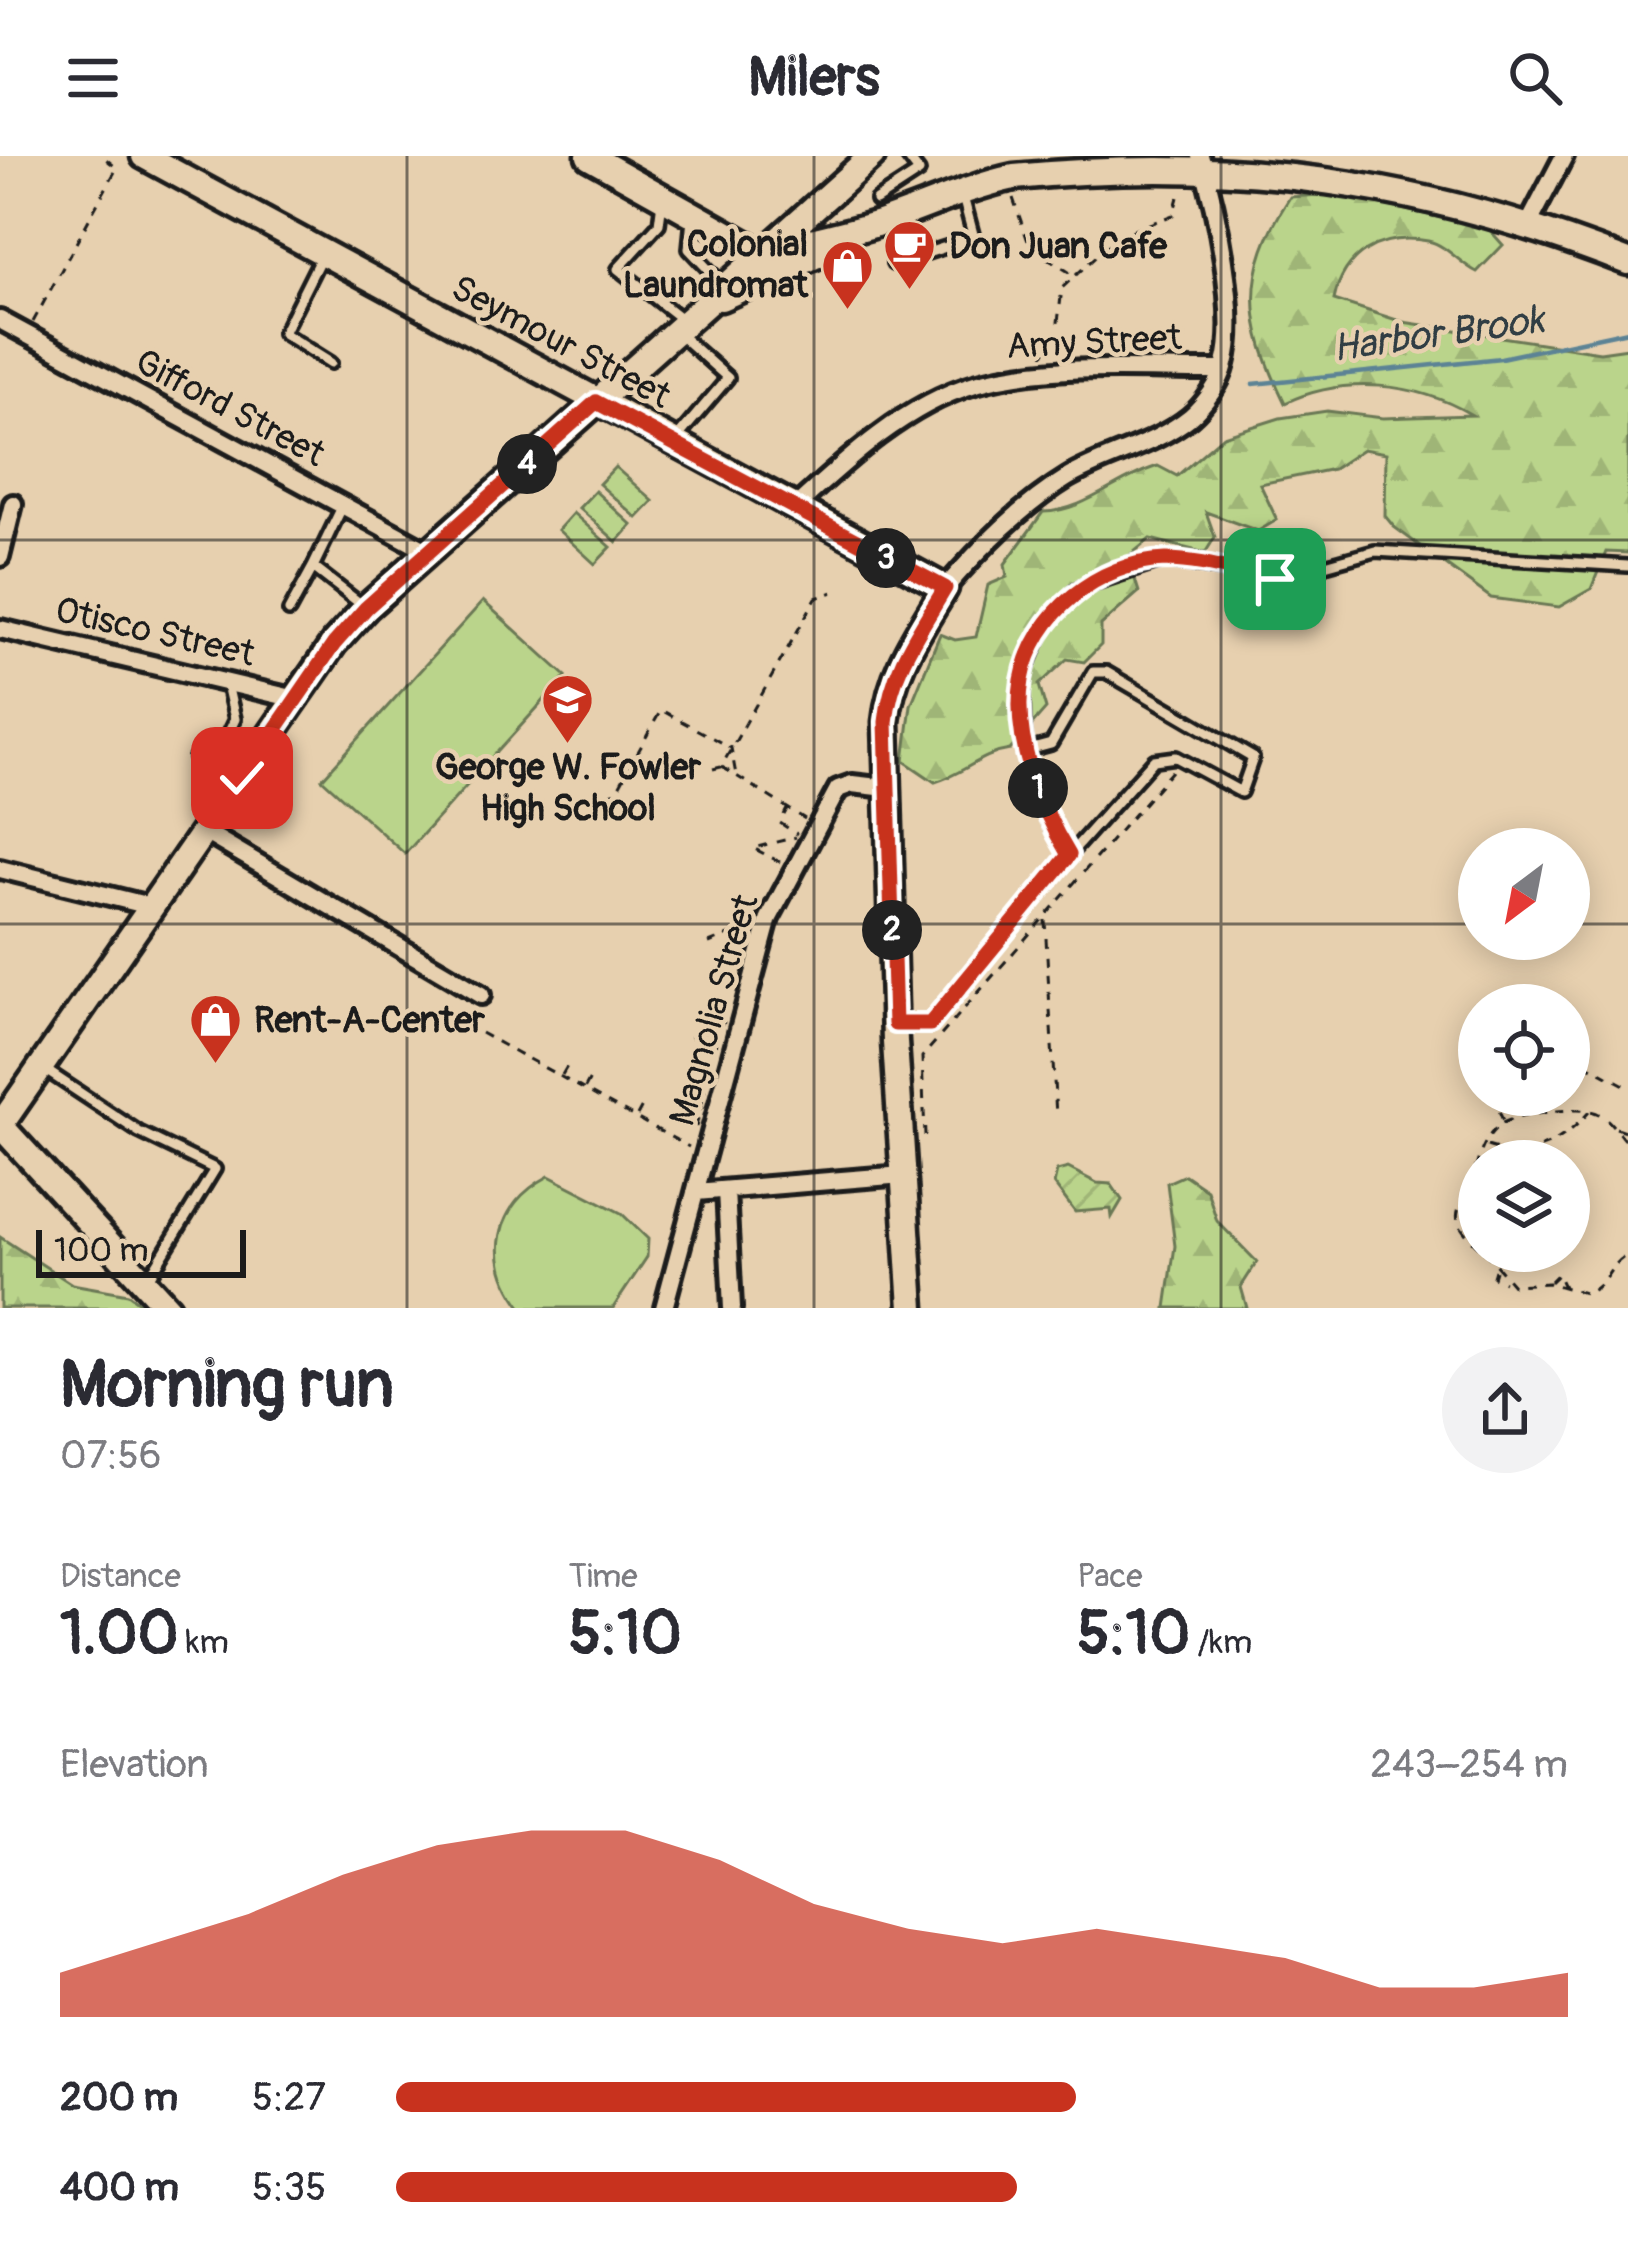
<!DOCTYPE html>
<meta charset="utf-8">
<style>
body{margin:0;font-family:Pangolin,sans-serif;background:#f2f2f3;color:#2b2b33;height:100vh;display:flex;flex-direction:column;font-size:45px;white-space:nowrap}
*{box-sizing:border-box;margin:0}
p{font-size:39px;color:#7c7c81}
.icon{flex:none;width:66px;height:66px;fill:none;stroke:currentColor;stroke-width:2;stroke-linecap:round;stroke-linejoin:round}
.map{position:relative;height:1152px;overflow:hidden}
.side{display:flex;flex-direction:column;background:#fff;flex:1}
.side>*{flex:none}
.needle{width:78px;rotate:212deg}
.buttons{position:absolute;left:1458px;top:672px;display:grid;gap:24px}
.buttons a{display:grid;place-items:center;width:132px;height:132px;border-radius:50%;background:#fff;box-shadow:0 6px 30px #0003;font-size:60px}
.scale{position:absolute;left:36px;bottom:30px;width:210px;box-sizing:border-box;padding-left:12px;border:6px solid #1c1c1c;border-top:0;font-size:33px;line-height:42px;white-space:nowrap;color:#1c1c1c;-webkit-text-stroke:9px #e7d0af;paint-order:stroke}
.pin{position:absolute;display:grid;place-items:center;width:102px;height:102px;color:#fff;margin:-51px;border-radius:24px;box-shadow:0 6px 18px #0006}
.km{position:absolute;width:60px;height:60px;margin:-30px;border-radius:50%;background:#222;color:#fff;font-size:33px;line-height:60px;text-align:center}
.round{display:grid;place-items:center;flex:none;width:126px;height:126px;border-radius:63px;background:#f2f2f3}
.overview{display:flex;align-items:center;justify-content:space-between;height:204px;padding:0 60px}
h1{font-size:66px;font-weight:800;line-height:90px}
.metrics{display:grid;grid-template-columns:repeat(3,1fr);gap:18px;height:204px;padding:12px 60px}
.metrics div{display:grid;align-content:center}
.metrics b{font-size:60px;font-weight:800}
.metrics small{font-size:33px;font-weight:400}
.metrics p{font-size:33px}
.chart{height:336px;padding:24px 60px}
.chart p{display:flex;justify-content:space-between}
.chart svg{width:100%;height:216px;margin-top:12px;fill:#c8321e;opacity:.7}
ul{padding:0 60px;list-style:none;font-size:39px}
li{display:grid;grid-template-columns:192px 144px 1fr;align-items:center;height:90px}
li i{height:30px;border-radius:15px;background:#c8321e}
header{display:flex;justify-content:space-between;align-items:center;height:156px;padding:0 60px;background:#fff;font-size:54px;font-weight:800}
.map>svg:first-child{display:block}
.forest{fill:url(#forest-firs);stroke:#6b7854;stroke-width:3}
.garden{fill:url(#garden-furrows);stroke:#6b7854;stroke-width:3}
.pitch{fill:#bad48b;stroke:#6b7854;stroke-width:3}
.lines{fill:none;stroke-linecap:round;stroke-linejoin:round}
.stream{stroke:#5b8395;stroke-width:4.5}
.lane-casing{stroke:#1c1c1c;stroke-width:18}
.street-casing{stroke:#1c1c1c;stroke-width:26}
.secondary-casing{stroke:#1c1c1c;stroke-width:33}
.path{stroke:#1c1c1c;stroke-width:3;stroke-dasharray:9 9;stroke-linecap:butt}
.lane{stroke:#e7d0af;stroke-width:9}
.street{stroke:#e7d0af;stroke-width:16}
.secondary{stroke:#e7d0af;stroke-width:24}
.route-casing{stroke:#fff;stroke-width:24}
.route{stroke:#c8321e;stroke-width:15}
.grid{fill:none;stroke:#1c1c1c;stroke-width:3;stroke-opacity:0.55}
.labels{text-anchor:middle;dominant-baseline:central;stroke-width:9;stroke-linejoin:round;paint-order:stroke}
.poi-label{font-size:36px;font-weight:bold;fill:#1c1c1c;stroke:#e7d0af;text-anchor:start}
.street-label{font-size:36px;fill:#1c1c1c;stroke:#e7d0af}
.water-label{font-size:39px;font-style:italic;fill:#313e44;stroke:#e7d0af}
</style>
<header><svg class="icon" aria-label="menu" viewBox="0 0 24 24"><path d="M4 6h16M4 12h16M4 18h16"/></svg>Milers<svg class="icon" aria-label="search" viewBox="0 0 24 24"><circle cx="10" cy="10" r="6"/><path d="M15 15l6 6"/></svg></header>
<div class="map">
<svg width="1628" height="1152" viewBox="0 0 1628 1152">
<defs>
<pattern id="forest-firs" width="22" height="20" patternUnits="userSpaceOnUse" patternTransform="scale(3)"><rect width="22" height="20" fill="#bad48b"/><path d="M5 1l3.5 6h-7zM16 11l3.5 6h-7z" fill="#9fb577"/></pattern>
<pattern id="garden-furrows" width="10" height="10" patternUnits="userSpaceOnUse" patternTransform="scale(3)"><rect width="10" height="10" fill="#bad48b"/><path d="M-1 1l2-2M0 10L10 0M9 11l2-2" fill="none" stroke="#9fb577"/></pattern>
</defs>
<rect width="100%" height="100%" fill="#e7d0af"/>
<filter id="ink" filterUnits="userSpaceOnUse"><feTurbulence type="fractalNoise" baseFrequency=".00833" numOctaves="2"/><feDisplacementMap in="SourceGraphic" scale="24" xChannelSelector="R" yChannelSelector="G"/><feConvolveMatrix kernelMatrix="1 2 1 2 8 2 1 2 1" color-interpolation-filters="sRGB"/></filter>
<g filter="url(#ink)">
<!-- forest -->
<path class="forest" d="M1334 38 1488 72 1503 89 1477 116C1460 108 1447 89 1428 85 1381 76 1343 98 1334 144L1403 166 1600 196 1628 192V397L1606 396 1591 433 1559 451 1491 442 1394 371 1385 360 1386 297 1363 293 1333 313 1260 328 1277 364 1258 375 1206 356 1215 381 1205 397 1150 383 1128 401 1139 436 1101 469V489L1084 506 1067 503 1039 529 1046 553 1010 594C980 598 964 618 935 626L904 605 911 549 940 478 955 484 976 481 988 429 1007 421 1005 408 1043 356C1086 355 1117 322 1158 310L1177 320 1223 280 1280 262 1327 255 1383 262 1472 259C1417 226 1344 219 1285 247 1246 167 1241 117 1290 41Z
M1185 1019 1207 1034 1217 1065 1257 1106 1241 1131 1247 1152H1166L1175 1090 1167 1027Z
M0 1081 72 1128 128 1138 147 1152H0Z"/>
<!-- garden -->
<path class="garden" d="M1068 1012 1097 1027 1111 1028 1122 1044 1112 1061 1111 1053 1075 1056 1054 1028 1057 1015Z"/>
<!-- pitch -->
<path class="pitch" d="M615 311 653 345 637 362 599 328Z
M595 335 632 369 617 386 579 352Z
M573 357 611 391 595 408 558 374Z
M483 445 566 520 405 698 322 623Z
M549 1020 621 1057 648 1083 647 1101 613 1152H522C485 1104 493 1050 549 1020Z"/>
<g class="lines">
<!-- stream -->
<path class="stream" d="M1253 228 1501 202 1628 175"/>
<defs>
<path id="lane" d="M876 44 919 16 907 0
M662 45 659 68 618 113 684 165
M692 63 689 93 725 131
M323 97 283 177 331 207
M893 108 974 82 962 37
M676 283 728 222 679 178
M343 349 313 411 362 449
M289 455 313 411
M1025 595 1051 588 1093 516H1106L1253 602 1241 636 1176 601 1154 604 1069 699
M195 602 214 608 235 563 227 528
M895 869 930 868 1069 699 1049 666 1025 595 1022 524 1044 472 1077 433 1167 404 1275 423 1375 395 1628 410
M41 911 139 976 215 1013 148 1123"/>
<path id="street" d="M1529 67 1564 0
M0 164 429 396
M794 352C846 304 905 249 975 228 1053 206 1143 215 1223 214
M0 401 13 348
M945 432C981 391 1020 351 1067 322 1106 299 1154 290 1190 261 1204 249 1221 226 1225 208 1239 158 1216 50 1200 0
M0 473 296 543
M205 676 481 839
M0 713 154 751
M726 1034 732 1152
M696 1036 903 1019
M664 1152 769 762 838 633 852 628 887 632"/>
<path id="secondary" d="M144 0 945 432C919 476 891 514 886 566L895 886 912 1152
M589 0 762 97
M770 95C805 86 841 79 876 68 922 53 967 31 1014 21 1237 0 1422 25 1628 106
M721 142 842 88
M0 969 168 1152
M0 970 334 487 366 452 872 0"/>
</defs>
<!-- lane casing -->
<use href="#lane" class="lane-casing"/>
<!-- street casing -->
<use href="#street" class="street-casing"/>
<!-- secondary casing -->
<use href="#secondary" class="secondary-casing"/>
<!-- path -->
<path class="path" d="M1013 42 1030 91 1072 118
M33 166 117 12 102 0
M1043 199 1057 175 1062 132 1118 80 1173 59 1180 34
M722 611 805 663
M713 613 721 611 816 442 833 436
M590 647 616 636 661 554 731 592 736 619
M788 651 780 667 797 678
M780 706 753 692 796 681
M1045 764 1056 960
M709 787 752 770
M725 800 740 808
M481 877 689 991
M717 889 692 881 725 866
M1569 899 1628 931
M562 919 569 907
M689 925 704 933
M585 932 592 919
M1493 939 1503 965
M637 960 644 947
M696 971 705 934
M1616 972 1628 976
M925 980 922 901 1172 615
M1487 990C1529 1004 1561 988 1589 956
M1479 1091C1439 1055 1465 1054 1474 1018 1479 1001 1484 980 1501 968 1514 959 1578 950 1594 956 1610 961 1617 977 1628 988
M1484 1095 1513 1129 1548 1127 1585 1137C1607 1132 1609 1107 1628 1099
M1495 1114 1493 1121 1504 1126
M1550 1126 1558 1118 1564 1131"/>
<!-- lane -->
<use href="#lane" class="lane"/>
<!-- street -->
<use href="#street" class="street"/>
<!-- secondary -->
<use href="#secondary" class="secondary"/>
</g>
</g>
<g class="lines" filter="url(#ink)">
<defs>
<path id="route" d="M242 622 334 488 366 452 596 246 945 432C919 476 891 514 886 566L895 868H930L1069 699C1040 651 1012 582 1022 524 1034 457 1099 406 1166 404 1201 404 1241 417 1275 423"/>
</defs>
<!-- route casing -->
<use href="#route" class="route-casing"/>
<!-- route -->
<use href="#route" class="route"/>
</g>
<!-- grid -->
<path class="grid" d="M407 0V1152M814 0V1152M1221 0V1152M0 384H1628M0 768H1479M1569 768H1628"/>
<!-- icons -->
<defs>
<symbol id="cafe-pin" viewBox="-11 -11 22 30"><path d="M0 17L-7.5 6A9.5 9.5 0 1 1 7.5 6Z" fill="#c8321e" stroke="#e7d0af"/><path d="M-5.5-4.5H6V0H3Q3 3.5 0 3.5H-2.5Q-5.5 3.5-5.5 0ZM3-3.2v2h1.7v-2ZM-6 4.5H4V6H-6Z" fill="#fff"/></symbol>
<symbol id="shop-pin" viewBox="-11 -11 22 30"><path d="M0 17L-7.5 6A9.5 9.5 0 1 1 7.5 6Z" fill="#c8321e" stroke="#e7d0af"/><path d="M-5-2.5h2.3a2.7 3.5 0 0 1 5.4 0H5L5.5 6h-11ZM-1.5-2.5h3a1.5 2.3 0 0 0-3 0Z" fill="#fff"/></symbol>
<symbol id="school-pin" viewBox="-11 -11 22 30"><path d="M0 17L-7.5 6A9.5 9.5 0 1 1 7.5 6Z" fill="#c8321e" stroke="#e7d0af"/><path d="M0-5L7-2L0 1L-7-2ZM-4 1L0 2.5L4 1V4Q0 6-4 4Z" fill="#fff"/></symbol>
</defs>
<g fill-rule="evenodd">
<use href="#cafe-pin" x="880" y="60" width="59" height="81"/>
<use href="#shop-pin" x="818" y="80" width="59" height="81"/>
<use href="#school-pin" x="538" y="514" width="59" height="81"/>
<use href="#shop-pin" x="186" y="834" width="59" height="81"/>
</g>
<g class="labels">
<!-- poi labels -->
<g class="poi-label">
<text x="808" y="88" text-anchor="end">Colonial<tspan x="808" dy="41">Laundromat</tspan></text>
<text x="949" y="90">Don Juan Cafe</text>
<text x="568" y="611" text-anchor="middle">George W. Fowler<tspan x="568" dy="41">High School</tspan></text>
<text x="254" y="864">Rent-A-Center</text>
</g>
<!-- street labels -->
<g class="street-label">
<text transform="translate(561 186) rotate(28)">Seymour Street</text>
<text transform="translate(1094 186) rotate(-3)">Amy Street</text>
<text transform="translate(230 252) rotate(28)">Gifford Street</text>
<text transform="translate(155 476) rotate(13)">Otisco Street</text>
<text transform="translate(714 854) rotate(-74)">Magnolia Street</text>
</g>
<!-- water labels -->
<g class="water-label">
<text transform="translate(1438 178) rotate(-8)">Harbor Brook</text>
</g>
</g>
</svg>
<div class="buttons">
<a><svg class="needle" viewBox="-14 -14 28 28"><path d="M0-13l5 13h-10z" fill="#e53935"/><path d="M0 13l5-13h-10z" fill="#7c7c81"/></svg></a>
<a><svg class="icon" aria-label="locate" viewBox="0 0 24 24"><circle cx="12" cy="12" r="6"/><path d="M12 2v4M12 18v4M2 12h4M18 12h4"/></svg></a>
<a><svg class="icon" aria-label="layers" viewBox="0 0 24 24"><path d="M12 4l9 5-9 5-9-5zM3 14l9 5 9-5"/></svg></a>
</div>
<div class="scale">100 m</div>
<div class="pin" style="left:1275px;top:423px;background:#1e9e55"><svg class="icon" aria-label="arrive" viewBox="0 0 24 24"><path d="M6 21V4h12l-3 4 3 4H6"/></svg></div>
<div class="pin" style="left:242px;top:622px;background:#d93025"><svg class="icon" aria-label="check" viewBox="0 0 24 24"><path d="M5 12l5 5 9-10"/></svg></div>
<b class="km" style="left:1038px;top:632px">1</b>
<b class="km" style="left:892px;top:774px">2</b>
<b class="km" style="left:886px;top:402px">3</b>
<b class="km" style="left:527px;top:308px">4</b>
</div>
<section class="side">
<div class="overview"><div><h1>Morning run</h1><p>07:56</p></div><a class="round"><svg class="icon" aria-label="share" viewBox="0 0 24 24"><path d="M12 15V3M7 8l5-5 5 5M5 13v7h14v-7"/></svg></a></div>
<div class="metrics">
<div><p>Distance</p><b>1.00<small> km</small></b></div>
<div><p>Time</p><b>5:10</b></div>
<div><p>Pace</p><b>5:10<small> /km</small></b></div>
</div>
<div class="chart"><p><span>Elevation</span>243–254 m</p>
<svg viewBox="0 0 160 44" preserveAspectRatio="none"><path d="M0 44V35L10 29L20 23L30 15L40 9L50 6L60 6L70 12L80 21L90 26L100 29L110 26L120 29L130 32L140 38L150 38L160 35V44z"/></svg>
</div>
<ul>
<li><b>200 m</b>5:27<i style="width:58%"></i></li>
<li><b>400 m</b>5:35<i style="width:53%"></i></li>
</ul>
</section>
